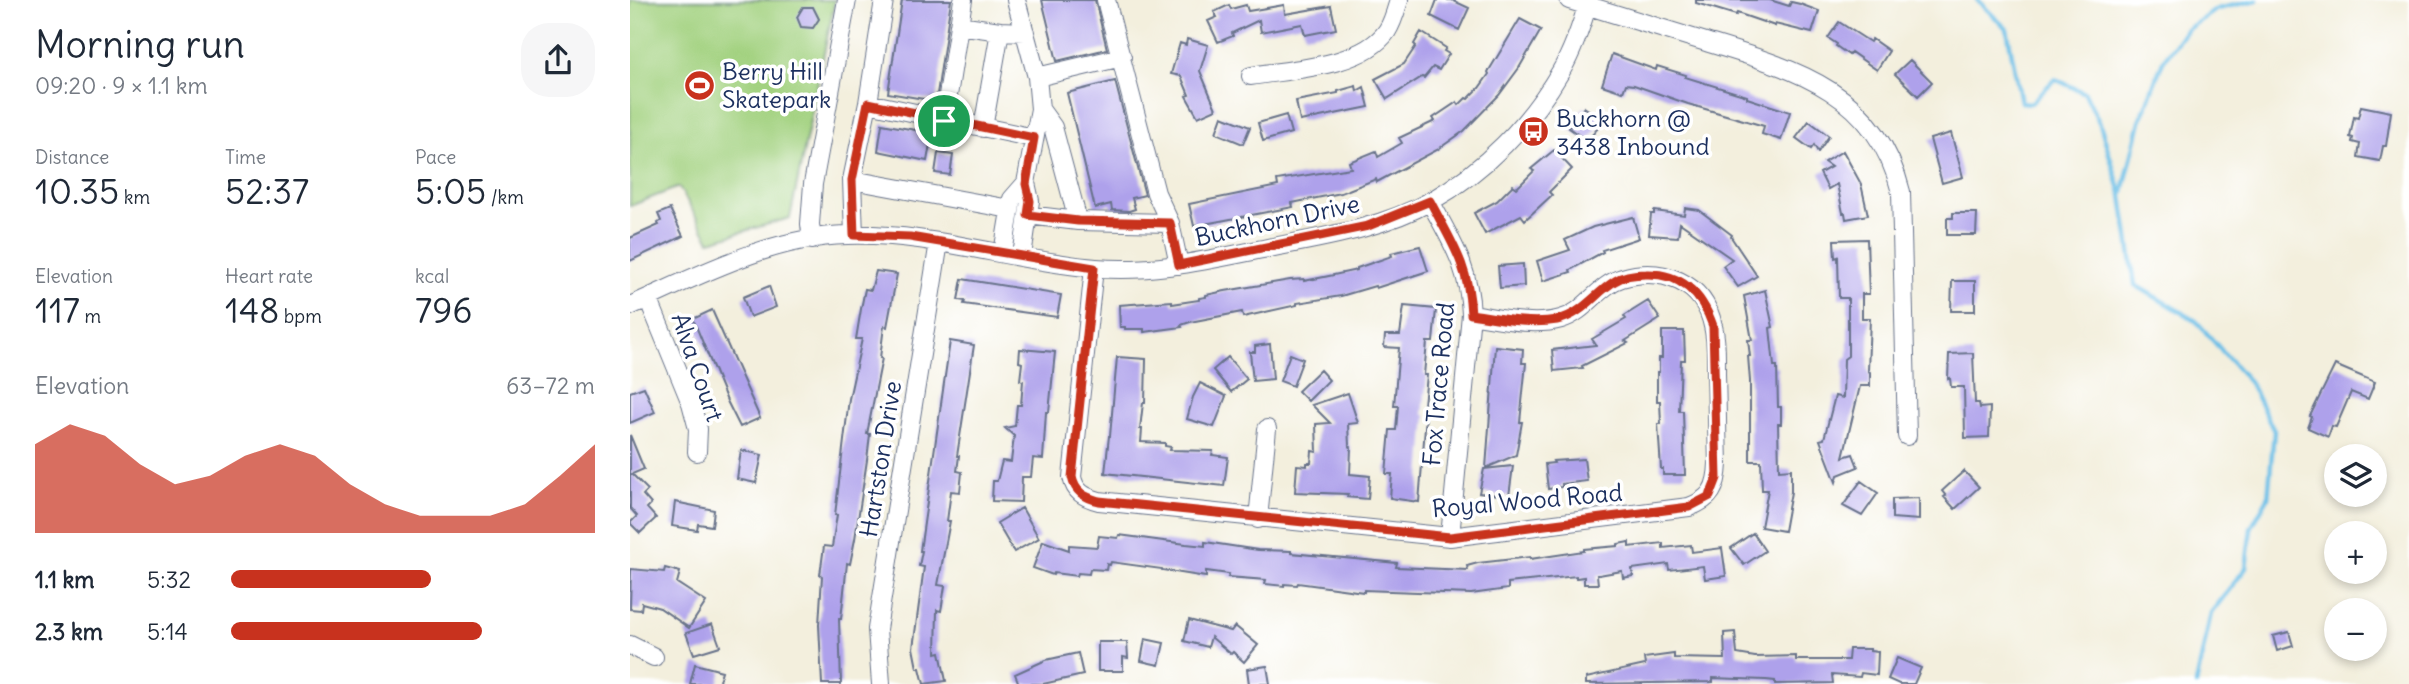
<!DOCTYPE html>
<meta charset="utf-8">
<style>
body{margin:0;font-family:Delius,sans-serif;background:#f6f6f7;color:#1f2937;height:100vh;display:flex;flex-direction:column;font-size:26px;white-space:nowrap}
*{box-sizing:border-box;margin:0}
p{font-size:23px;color:#747a83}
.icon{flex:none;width:38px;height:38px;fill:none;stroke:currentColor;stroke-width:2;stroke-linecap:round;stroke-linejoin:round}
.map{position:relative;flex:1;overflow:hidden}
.panel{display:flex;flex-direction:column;background:#fff;width:630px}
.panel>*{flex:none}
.buttons{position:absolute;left:1694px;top:444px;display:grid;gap:14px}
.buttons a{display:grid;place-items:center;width:63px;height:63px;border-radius:50%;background:#fff;box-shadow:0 4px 10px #0003;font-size:35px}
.pin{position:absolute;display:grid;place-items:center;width:60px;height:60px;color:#fff;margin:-30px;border:4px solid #fff;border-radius:50%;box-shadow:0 2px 7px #0007}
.round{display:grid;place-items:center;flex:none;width:74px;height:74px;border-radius:28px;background:#f6f6f7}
.headline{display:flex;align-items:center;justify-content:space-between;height:119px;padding:0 35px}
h1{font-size:38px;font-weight:600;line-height:52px}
.figures{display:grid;grid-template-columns:repeat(3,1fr);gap:10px;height:119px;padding:7px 35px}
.figures div{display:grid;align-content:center}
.figures b{font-size:35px;font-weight:600}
.figures small{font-size:19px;font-weight:400}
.figures p{font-size:19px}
.chart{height:196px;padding:14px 35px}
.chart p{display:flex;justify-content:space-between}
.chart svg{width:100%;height:126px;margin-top:7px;fill:#c8321e;opacity:.7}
ul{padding:0 35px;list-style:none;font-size:23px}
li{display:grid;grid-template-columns:112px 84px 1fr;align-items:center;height:52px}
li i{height:18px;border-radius:9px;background:#c8321e}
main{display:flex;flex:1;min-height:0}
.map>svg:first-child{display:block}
.green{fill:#a2d17f;stroke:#5e806e;stroke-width:2}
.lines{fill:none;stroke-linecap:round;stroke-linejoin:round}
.stream{stroke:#6bbfe7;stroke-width:4.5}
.building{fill:#aea1eb}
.minor-casing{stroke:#67728a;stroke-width:20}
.minor{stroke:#fff;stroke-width:18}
.route-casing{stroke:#fff;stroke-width:14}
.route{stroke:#c8321e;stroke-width:9}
.labels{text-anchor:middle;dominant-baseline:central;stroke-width:7;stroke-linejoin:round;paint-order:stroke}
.poi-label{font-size:24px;fill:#1b2f5e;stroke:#fff;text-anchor:start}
.street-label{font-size:24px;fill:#1b2f5e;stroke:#fff}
</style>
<main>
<section class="panel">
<div class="headline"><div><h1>Morning run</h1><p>09:20 · 9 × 1.1 km</p></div><a class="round"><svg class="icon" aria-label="share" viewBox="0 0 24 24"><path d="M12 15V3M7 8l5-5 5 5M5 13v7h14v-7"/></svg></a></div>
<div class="figures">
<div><p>Distance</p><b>10.35<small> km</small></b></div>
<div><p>Time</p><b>52:37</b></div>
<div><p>Pace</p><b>5:05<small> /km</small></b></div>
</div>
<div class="figures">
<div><p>Elevation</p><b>117<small> m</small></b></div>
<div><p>Heart rate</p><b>148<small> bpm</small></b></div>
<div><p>kcal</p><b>796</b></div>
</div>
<div class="chart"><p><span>Elevation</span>63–72 m</p>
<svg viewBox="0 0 160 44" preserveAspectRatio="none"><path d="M0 44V13L10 6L20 10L30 20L40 27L50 24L60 17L70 13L80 17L90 27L100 34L110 38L120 38L130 38L140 34L150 24L160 13V44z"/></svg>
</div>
<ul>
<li><b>1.1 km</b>5:32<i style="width:55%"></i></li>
<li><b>2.3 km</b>5:14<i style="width:69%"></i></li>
</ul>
</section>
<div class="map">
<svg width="1779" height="684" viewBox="0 0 1779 684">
<rect width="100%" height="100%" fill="#fff"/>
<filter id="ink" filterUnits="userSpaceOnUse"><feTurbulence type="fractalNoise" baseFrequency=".0143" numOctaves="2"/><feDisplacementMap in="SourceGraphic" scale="14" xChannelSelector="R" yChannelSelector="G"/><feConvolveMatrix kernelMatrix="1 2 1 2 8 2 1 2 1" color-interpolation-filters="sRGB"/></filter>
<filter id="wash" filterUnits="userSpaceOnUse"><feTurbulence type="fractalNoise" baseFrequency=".00686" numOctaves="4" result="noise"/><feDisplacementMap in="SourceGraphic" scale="28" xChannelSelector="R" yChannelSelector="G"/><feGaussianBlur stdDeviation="1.57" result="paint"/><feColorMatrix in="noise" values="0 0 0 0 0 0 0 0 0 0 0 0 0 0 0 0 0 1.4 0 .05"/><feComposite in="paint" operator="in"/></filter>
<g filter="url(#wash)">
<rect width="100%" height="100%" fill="#f3efdd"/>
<!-- green -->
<path class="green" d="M0 0H205L160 218 80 241 49 187 0 206Z"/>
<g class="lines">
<!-- stream -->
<path class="stream" d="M1347 0 1377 29 1391 102 1401 103 1425 79 1455 93 1470 124 1491 193
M1566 684 1581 613 1616 568 1621 528 1638 498 1644 431 1620 383 1566 321 1505 285 1492 196 1510 121 1533 61 1556 30 1587 9 1627 0"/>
</g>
<g id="blocks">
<!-- building -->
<path class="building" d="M272 0H321L306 101 258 93Z
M412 0H465L477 49 427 61Z
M807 0H822L839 8 829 30 801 16Z
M1066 0H1140L1159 6 1161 2 1170 4 1189 11 1182 33 1145 24V26L1107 13 1106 15 1066 3Z
M599 5 601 9 616 5 618 11 654 5 655 14 701 6 706 29 675 35 672 24 631 32 629 20 602 33 603 36 588 42 578 21 587 17 584 12Z
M173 7H183L189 19 183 28 171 27 167 17Z
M890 19 911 30 889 68 869 95 834 131 807 150 747 182 746 179 711 193 662 203 663 207 564 226 559 204 648 186 647 180 721 168 719 162 746 151 748 157 772 143 769 138 805 121 803 118 827 102 829 105 836 98 838 99 849 88 859 74 858 72Z
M1209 22 1240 42 1242 39 1259 51 1247 70 1221 52 1219 55 1206 46 1207 44 1198 38Z
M791 32 816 48 814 51 819 54 809 70 803 67 794 78 792 77 757 99 745 79 774 64 786 46 784 44Z
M557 39 578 45 570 71 586 109 568 117 556 96 559 95 551 76 541 74 550 43 556 45Z
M982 54 1026 70 1027 66 1056 75 1055 77 1117 96V98L1160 112 1151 140 1132 134 1134 126 1058 104 1004 85 996 84 993 92 972 85Z
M1280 60 1302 82 1288 96 1265 74Z
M485 81 515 195 502 198 505 209 499 211 482 210 481 204 465 208 437 93Z
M726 86 727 91 734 87 739 107 670 121 666 101 708 93V91Z
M1731 106 1761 112 1756 146H1753L1750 161 1728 157 1730 144 1722 142 1723 138 1720 137 1724 117 1728 118Z
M954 107 974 121 957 141 939 128Z
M656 115 661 133 633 141 628 123Z
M592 116 620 127 613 144 586 133Z
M1179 121 1199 136 1188 152 1184 145 1181 149 1166 138Z
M252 124 302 133 297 161 248 151Z
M1321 133 1333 177 1312 183 1300 139Z
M924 150 942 169 919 192 922 195 895 220 891 215 855 234 844 213 867 201 883 185 887 188 904 171 901 169Z
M1213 151 1231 184 1238 215 1216 219 1215 213H1213L1207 184 1198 189 1190 173 1201 167 1194 162Z
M308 153 323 155 320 175 305 173Z
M1055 208 1069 210 1102 235 1101 237 1127 276 1108 287 1093 266 1102 259 1050 223 1048 237 1019 235 1021 214H1024V211L1054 215Z
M40 209 53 236 0 261V238L29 225 28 223 31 221 28 214Z
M1323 213H1347L1346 235H1317V218H1323Z
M1003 217 1009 238 972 250 973 252 940 270 941 272 913 281 907 261 940 250 935 240 963 227Z
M1237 239 1239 294H1232V318H1240L1238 371 1240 372V386H1230L1213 457 1223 454 1228 467 1208 475 1206 482 1190 440 1194 439 1205 396 1213 398 1214 359 1218 356V298H1209L1208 257 1205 258 1204 240Z
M790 246 798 271 746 288 745 286 711 296 667 303V305L613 317 612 312 560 322 551 325 552 327 514 332V329H495V327H490L489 305 542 301V304L569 300V298L576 297V295L595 291 660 280 674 279V281L699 276 727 270V268L762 256 761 253Z
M893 264 894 286 870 288 868 266Z
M246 271 267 274 257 327 254 326 250 358H252L237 434H240L237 460 225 539 220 564 217 563 211 619H209L211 684H192L189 625 192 576 190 575 194 546 202 547 207 515H205L219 399 232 339H226L231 309 235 289 241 290Z
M332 279 431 295 427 317 334 304 335 301 328 300Z
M1322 281H1345V311H1321Z
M139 286 146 307 120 317 113 297Z
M1135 290 1143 327 1140 328 1144 366H1147L1148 407H1151V424H1148L1149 470 1161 469V492L1154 531 1131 527 1138 490H1132L1131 461H1120V381L1118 356H1120L1118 340H1122L1114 296Z
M1018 301 1030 319 995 341 998 343 952 366 953 368 924 371 922 350 966 345 962 339 996 319 994 316Z
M774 306 806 309 803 342H797L794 375H797L793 415H796L789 502 760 498 762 474H756L760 430H766L768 406H764L769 348 754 347 755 335H770Z
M82 310 130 418 110 427 97 401 63 319Z
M1032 331H1054L1055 360H1051L1049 411H1053L1055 475H1033V469H1031L1028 424H1031L1030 401H1027V372H1029V358H1032Z
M320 341 344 345 327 456H329L327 471 332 472 330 492 321 491 317 521H320L308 585 315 586 311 611 307 610 306 653 310 652 316 681 294 684 290 668H287L283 648 294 567 289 566 292 551H290Z
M640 344 643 379 623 381 620 352H625V346Z
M865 346 893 349 892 363H896L890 422H892L886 455 856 468Z
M390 349 425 352 419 412H416L413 459 403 458 401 477H392L391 502 362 501 363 481H367L372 461 381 462 384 436 375 428 385 426 387 405H391L393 381 390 380 392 363 389 362Z
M1343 353 1345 403H1349L1350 408 1360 407 1359 437 1335 438 1334 387H1321L1320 378 1318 379 1319 354Z
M660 354 673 359 663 386 650 381Z
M487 357 516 359 515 403H513L510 429H512L511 442 535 443V446L541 447 540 450 583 451 582 455 598 457 594 486 475 473 479 436H480Z
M598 357 617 379 601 392 583 370Z
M1705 365 1745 382 1738 399 1721 392 1706 427 1702 426 1698 437 1678 428 1682 417 1680 416Z
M690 370 699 380 678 401 668 391Z
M570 383 596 396 584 427 557 419 563 397Z
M14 387 25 412 0 423V392Z
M718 393 728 423 718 424 719 446 721 447 720 474 740 476 738 499 717 497 718 494 665 492 667 465 677 466V463H681L682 451 687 452 686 424 700 423 682 405Z
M0 435 14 469 2 474 18 490 13 495 21 504 17 508 26 518 10 533 0 523 7 516 0 508Z
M111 450 132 455 126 483 107 479Z
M954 459 957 481 932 484V487L918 489 915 464 924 463 923 461Z
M883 466 879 496 849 493 854 469Z
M1334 471 1349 487 1325 509 1314 497 1316 496 1312 491Z
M1231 481 1248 493 1232 516 1213 506Z
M1289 498V520L1262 518V499Z
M45 502 84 510 82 526 68 524 67 530 42 526Z
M392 508 409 538 384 552 367 523Z
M1123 533 1135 551 1114 565 1101 548Z
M489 535 556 544 575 546V542L628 550 661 551V553L767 563 766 567 838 570 837 566 848 563 900 557V559L954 551V549L988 546V544L999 542V547L1033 543V548L1061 545 1062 552 1092 548 1096 576 1075 579 1073 566 1039 570 1038 564 1002 569 1003 576 993 578 992 571 969 575H967L968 584H954V577L946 578V576L878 583V589L841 594 734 590V592L668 583 667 585 654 584V586L635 584 636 580 598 577 599 574 576 571V577L532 570V569L481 562 480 565 477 564 476 570 460 569 459 574 448 573 447 576 424 573 423 575 403 568 413 541 439 550V545L467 547 469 536 488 538Z
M35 568 50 572 47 583 76 602 59 628 30 608 12 603 11 610 0 609 1 569 34 572Z
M559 620 601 631 605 626 628 645 614 662 603 652 601 654 581 637 578 647 554 641Z
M82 624 90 646 64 654 56 633Z
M1105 632 1107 654 1125 657 1166 656V660H1218L1219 649H1240V651L1248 652 1247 675 1231 673 1230 677 1202 675 1203 683 1145 684V681L1136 680 1083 678V682L956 684V678L1015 665 1014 658 1044 654V658L1095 659 1094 633Z
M1659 632 1663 646 1647 651 1643 636Z
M515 639 534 643 529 665 511 661Z
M468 642H497L498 658 493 657V671H468Z
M448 653 453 675 413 684H389L385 674 416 660Z
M1267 658 1291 668 1284 684H1269L1258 679Z
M65 664 92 671 88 684H60Z
M637 666 640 684H619L617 669Z"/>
</g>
</g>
<g filter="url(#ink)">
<use href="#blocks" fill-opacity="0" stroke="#67728a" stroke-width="2"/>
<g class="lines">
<defs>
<path id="minor" d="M386 0 407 77 410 109 396 183 400 201 392 256
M476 0 526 193 540 223 549 265
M939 0C985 14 1031 28 1076 42 1165 69 1246 91 1271 192L1277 436
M329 25 370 31
M621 76C662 69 732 67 757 31 763 22 766 10 769 0
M407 77 492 57
M238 103 404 138
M410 109 423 127 448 221
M314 121 333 0
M353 128 370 31 395 32
M222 180 380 209
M800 201C822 243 839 266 841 314L820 537
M398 215 448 221 540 223
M224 235 222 180 238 103 254 0
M182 240 180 224 183 184 217 0
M373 253 382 199 396 183
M464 268 442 477C445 492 454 497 469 501L820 537 1059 507C1081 499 1087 488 1088 464 1087 434 1087 404 1086 374 1086 358 1087 341 1083 326 1074 282 1032 266 992 278 968 285 956 312 931 319 903 327 868 318 841 314
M18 298 61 403 68 429 67 452
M0 306C68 276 141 237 217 235 301 232 382 261 466 268 523 273 578 260 633 249 689 238 751 229 801 201 854 171 900 124 931 71 944 49 952 24 959 0
M628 519 637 429
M0 645 24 657
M251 684 247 629 309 242"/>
</defs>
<!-- minor casing -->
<use href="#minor" class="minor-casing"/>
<!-- minor -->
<use href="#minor" class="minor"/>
</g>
</g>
<g class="lines" filter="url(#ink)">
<defs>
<path id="route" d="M238 103 404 138 396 184 400 201 398 215 448 221 540 223 549 265 738 226 800 201C822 243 839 266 841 314 868 318 899 325 927 320 952 315 965 293 985 281 994 275 1006 274 1016 274 1051 273 1072 294 1083 326L1087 478 1080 496 1059 507 820 537 469 501C454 497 445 492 442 477L464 268 280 237 224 235 222 180Z"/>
</defs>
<!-- route casing -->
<use href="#route" class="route-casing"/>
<!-- route -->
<use href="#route" class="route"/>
</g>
<!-- icons -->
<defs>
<symbol id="stadium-disc" viewBox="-11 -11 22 22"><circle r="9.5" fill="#c8321e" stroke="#fff"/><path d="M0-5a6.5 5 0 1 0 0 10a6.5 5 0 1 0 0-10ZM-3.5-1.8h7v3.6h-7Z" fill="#fff"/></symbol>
<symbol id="bus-disc" viewBox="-11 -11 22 22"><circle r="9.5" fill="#c8321e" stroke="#fff"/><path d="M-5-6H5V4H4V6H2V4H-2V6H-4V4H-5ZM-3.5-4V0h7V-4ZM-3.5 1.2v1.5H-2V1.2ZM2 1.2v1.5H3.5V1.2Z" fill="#fff"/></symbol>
</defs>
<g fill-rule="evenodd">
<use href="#stadium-disc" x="52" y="68" width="35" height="35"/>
<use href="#bus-disc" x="886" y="114" width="35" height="35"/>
</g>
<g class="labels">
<!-- poi labels -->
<g class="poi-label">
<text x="92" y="71">Berry Hill<tspan x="92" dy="28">Skatepark</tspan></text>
<text x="926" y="118">Buckhorn @<tspan x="926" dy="28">3438 Inbound</tspan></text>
</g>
<!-- street labels -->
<g class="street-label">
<text transform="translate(647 220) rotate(-12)">Buckhorn Drive</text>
<text transform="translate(68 367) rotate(71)">Alva Court</text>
<text transform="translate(808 384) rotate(-85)">Fox Trace Road</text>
<text transform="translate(250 459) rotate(-81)">Hartston Drive</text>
<text transform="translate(897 500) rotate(-5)">Royal Wood Road</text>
</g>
</g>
</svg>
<div class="buttons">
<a><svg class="icon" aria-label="layers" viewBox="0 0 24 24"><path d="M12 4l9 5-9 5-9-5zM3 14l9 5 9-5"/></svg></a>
<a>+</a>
<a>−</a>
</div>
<div class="pin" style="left:314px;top:121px;background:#1e9e55"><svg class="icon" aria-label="arrive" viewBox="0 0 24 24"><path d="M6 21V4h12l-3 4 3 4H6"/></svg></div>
</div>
</main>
